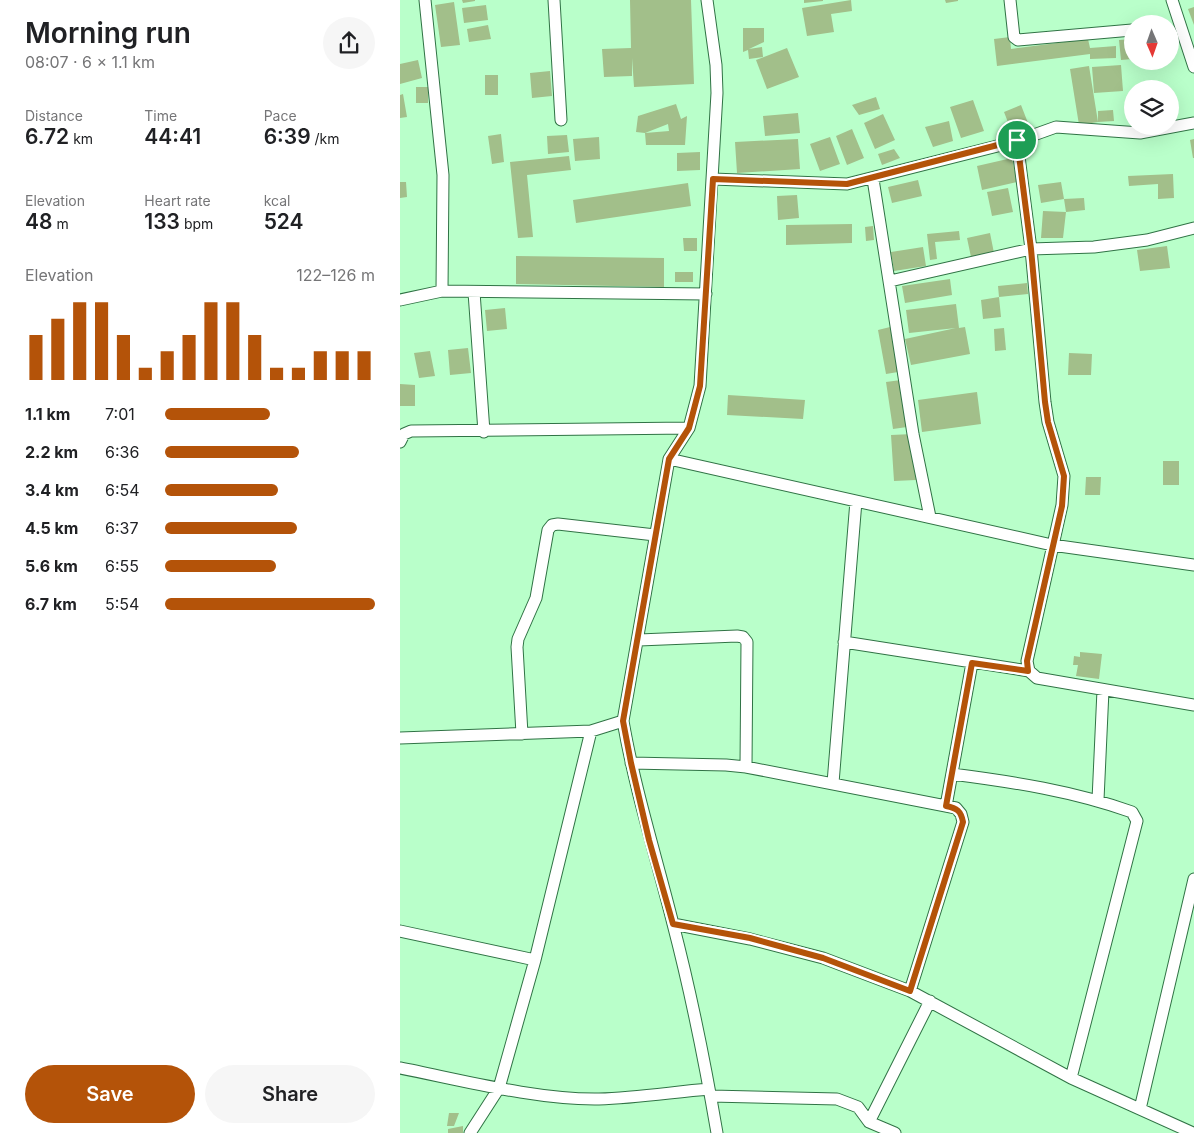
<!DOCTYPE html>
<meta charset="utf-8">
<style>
body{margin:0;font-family:Inter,sans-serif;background:#f6f6f6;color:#202124;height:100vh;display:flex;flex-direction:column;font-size:19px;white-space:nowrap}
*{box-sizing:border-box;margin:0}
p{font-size:16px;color:#757577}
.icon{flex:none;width:28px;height:28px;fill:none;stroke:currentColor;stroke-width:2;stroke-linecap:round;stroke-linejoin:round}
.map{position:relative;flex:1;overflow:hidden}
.side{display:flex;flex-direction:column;background:#fff;width:400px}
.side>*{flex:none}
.needle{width:32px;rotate:178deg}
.fabs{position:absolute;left:724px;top:15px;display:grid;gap:10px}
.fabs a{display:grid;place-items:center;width:55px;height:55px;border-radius:50%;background:#fff;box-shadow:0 5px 20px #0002;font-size:25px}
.pin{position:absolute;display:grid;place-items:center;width:42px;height:42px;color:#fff;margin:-21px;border:2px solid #fff;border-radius:50%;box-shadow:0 1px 5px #0007}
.round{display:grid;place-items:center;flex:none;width:52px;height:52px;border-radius:26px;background:#f6f6f6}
.headline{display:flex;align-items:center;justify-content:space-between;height:85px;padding:0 25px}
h1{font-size:28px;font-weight:600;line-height:38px}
.metrics{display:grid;grid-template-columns:repeat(3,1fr);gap:8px;height:85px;padding:5px 25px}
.metrics div{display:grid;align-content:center}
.metrics b{font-size:21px;font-weight:600}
.metrics small{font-size:14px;font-weight:400}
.metrics p{font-size:14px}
.chart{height:140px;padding:10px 25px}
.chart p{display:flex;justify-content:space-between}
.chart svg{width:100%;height:90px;margin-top:5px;stroke:#b45309;stroke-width:6}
.action{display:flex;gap:10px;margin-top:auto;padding:10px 25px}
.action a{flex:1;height:58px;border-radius:30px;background:#b45309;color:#fff;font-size:20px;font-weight:600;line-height:58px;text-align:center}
.action a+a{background:#f6f6f6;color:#202124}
ul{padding:0 25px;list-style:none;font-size:16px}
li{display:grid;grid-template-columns:80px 60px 1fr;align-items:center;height:38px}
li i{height:12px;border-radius:6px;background:#b45309}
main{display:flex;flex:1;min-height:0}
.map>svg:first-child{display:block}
.building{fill:#a2bf8a}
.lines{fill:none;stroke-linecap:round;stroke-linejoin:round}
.minor-casing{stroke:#307345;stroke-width:13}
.minor{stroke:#fff;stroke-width:11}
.route-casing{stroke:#fff;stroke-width:10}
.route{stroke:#b45309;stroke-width:6}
</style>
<main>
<section class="side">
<div class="headline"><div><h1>Morning run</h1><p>08:07 · 6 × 1.1 km</p></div><a class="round"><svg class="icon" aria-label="share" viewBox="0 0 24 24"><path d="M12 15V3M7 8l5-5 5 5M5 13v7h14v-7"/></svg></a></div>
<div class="metrics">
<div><p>Distance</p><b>6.72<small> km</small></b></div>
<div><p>Time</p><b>44:41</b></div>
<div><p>Pace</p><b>6:39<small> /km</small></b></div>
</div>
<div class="metrics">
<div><p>Elevation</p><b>48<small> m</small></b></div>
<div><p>Heart rate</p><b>133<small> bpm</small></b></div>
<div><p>kcal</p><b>524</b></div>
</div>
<div class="chart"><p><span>Elevation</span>122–126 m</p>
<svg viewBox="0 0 160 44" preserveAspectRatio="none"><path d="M5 44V22M15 44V14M25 44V6M35 44V6M45 44V22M55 44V38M65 44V30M75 44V22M85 44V6M95 44V6M105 44V22M115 44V38M125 44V38M135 44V30M145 44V30M155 44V30"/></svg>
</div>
<ul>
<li><b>1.1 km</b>7:01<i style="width:50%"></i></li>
<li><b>2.2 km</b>6:36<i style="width:64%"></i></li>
<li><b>3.4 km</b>6:54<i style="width:54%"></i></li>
<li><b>4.5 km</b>6:37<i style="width:63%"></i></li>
<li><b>5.6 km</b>6:55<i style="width:53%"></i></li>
<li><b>6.7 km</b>5:54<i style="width:100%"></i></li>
</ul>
<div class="action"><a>Save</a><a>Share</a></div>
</section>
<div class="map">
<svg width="794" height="1133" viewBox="0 0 794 1133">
<rect width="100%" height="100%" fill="#b9ffca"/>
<!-- building -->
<path class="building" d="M62 0H75V1L63 3Z
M230 0H291L294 84 234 87 232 58V76L204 77 202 49 231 48Z
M404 0H423V1L404 3Z
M451 0 452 11 431 14 434 32 407 36 402 8Z
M545 0H558V1L546 3Z
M54 2 60 45 41 47 35 5Z
M86 5 88 20 64 23 62 8Z
M794 7V25L788 9Z
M88 25 91 39 69 42 67 29Z
M343 28H364V42L349 49 362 47 363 57 349 59 348 50 343 52Z
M610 37 611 49 688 39 690 48 716 46V58L690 59V54L597 66 594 39Z
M732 39V59L721 60 719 40Z
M387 48 399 77 367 89 356 60Z
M18 60 22 78 0 84V64Z
M721 65 723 91 694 93 692 67Z
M689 66 698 122 679 125 670 69Z
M150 71 152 96 132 98 130 73Z
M85 75H98V95H85Z
M16 87H28V103H16Z
M3 94 7 117 0 118V95Z
M476 97 480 109 459 115 452 105Z
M573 100 584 131 561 138 550 107Z
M276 104 281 119 287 116 285 145H246L245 133 269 131 268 124 245 133 236 132 238 116Z
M621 105 628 123 611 130 604 112Z
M713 110 714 121 698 122V111Z
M398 113 400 133 365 136 363 116Z
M483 114 495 140 475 149 464 123Z
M549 121 553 141 533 147 525 127Z
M452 129 464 158 447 165 436 136Z
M101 134 104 162 92 164 88 136Z
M167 135 169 152 148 154 147 136Z
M199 137 200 159 175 161 173 139Z
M430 137 440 164 420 171 410 144Z
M398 139 400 169 337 173 335 142Z
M794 139V158H793L790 140Z
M494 149 500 158 482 165 478 154Z
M300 152V170L277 171V153Z
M169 156 171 170 127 175 133 237 118 238 110 162Z
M612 158 617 182 582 190 577 166Z
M773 174 774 198 758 199V184L729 186 728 176Z
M518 180 522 196 492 203 488 187Z
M0 182H6L7 197 0 198Z
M661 182 664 199 641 203 638 185Z
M288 183 291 206 176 223 173 200Z
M608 188 613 212 592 216 587 192Z
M397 195 399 218 378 220 377 196Z
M684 198 685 210 666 212 664 199Z
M643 211 666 212 663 238H641Z
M452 224V243L386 245V225Z
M473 226 474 240 466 241 465 227Z
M559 231 560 240 535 242 537 259 530 260 527 234Z
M590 233 594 253 571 257 567 238Z
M283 238H297V251H284Z
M767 246 770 268 740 271 737 250Z
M523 247 526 266 494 271 491 252Z
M116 256 264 258V287L116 284Z
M275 272H293V282H275Z
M550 279 552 295 505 303 502 286Z
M627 283 628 294 599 297 598 286Z
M599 297 601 317 583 319 581 300Z
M556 304 559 328 565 327 570 354 511 365 505 339 556 328 509 333 506 310Z
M105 308 107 329 87 331 85 310Z
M490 327 498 372 486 374 478 330Z
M604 328 606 350 595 351 594 329Z
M68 348 71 373 50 375 48 350Z
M30 351 35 376 19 378 14 353Z
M669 353 692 354 691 375H668Z
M501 380 507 427 493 429 486 382Z
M0 384 15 385V406H0Z
M577 392 581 424 522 432 518 400Z
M328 395 405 400 403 419 327 415Z
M513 434 516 480 494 481 491 435Z
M763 461H779V485H763Z
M686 477H701L700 495H685Z
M680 652 702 654 699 679 676 676 678 665H673L674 656 680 657Z
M49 1113H59L54 1126H47Z
M63 1126V1133H48V1129Z"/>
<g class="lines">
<defs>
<path id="minor" d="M25 0 43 175 42 291
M154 0 161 120
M307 0 316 65 317 93 300 386 289 428 269 459 223 721C235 790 256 856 273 924 291 993 305 1063 317 1133
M610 0 614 37 618 40 732 30
M772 0 794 67
M617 141 631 249 645 402 648 422 664 476 662 505 627 661 629 671
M313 179 447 184 617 141 656 127 740 133 794 123
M473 179 513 434 530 517
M490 281 631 249 694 247 747 240 794 228
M74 292 84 432
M0 300 42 291 306 294
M0 442 4 434 11 431 289 428
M269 459 652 545 794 565
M239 640 337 636 343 637 347 642 346 767
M444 642 629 671 637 678 794 705
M122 734 117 647 118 639 136 598 148 530 152 525 158 524 255 535
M0 738 191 731 223 721
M231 763 326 765 346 767 556 808 561 814 563 822 510 991
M552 774C614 782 673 791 732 812L737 821 671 1078
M433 783 456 501
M698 800 703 690
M546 806 572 663
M273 924 350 939 423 958 510 991 671 1078 793 1133
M0 931 135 960
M0 1068C61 1080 137 1100 199 1099 236 1098 273 1092 309 1089
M311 1096 437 1099 458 1107 469 1122
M740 1109 794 879
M70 1133 99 1088 135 960 191 731
M495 1133 469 1122 530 1001"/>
</defs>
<!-- minor casing -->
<use href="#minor" class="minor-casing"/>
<!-- minor -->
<use href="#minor" class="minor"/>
</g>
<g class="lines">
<defs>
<path id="route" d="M617 140 631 249 645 402 648 422 664 476 662 506 627 661 628 671 572 663 546 806C557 808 561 811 563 822L510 991 423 958 350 938 273 924 249 840 231 763 223 721 269 459 289 428 300 386 313 179 447 184Z"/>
</defs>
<!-- route casing -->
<use href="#route" class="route-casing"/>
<!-- route -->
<use href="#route" class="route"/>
</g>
</svg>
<div class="fabs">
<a><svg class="needle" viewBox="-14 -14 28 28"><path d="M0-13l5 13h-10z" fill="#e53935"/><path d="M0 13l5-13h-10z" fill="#757577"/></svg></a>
<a><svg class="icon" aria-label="layers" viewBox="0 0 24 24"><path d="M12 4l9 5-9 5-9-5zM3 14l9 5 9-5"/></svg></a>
</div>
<div class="pin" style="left:617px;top:140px;background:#1e9e55"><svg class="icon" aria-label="arrive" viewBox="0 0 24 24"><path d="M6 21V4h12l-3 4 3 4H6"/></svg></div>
</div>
</main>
